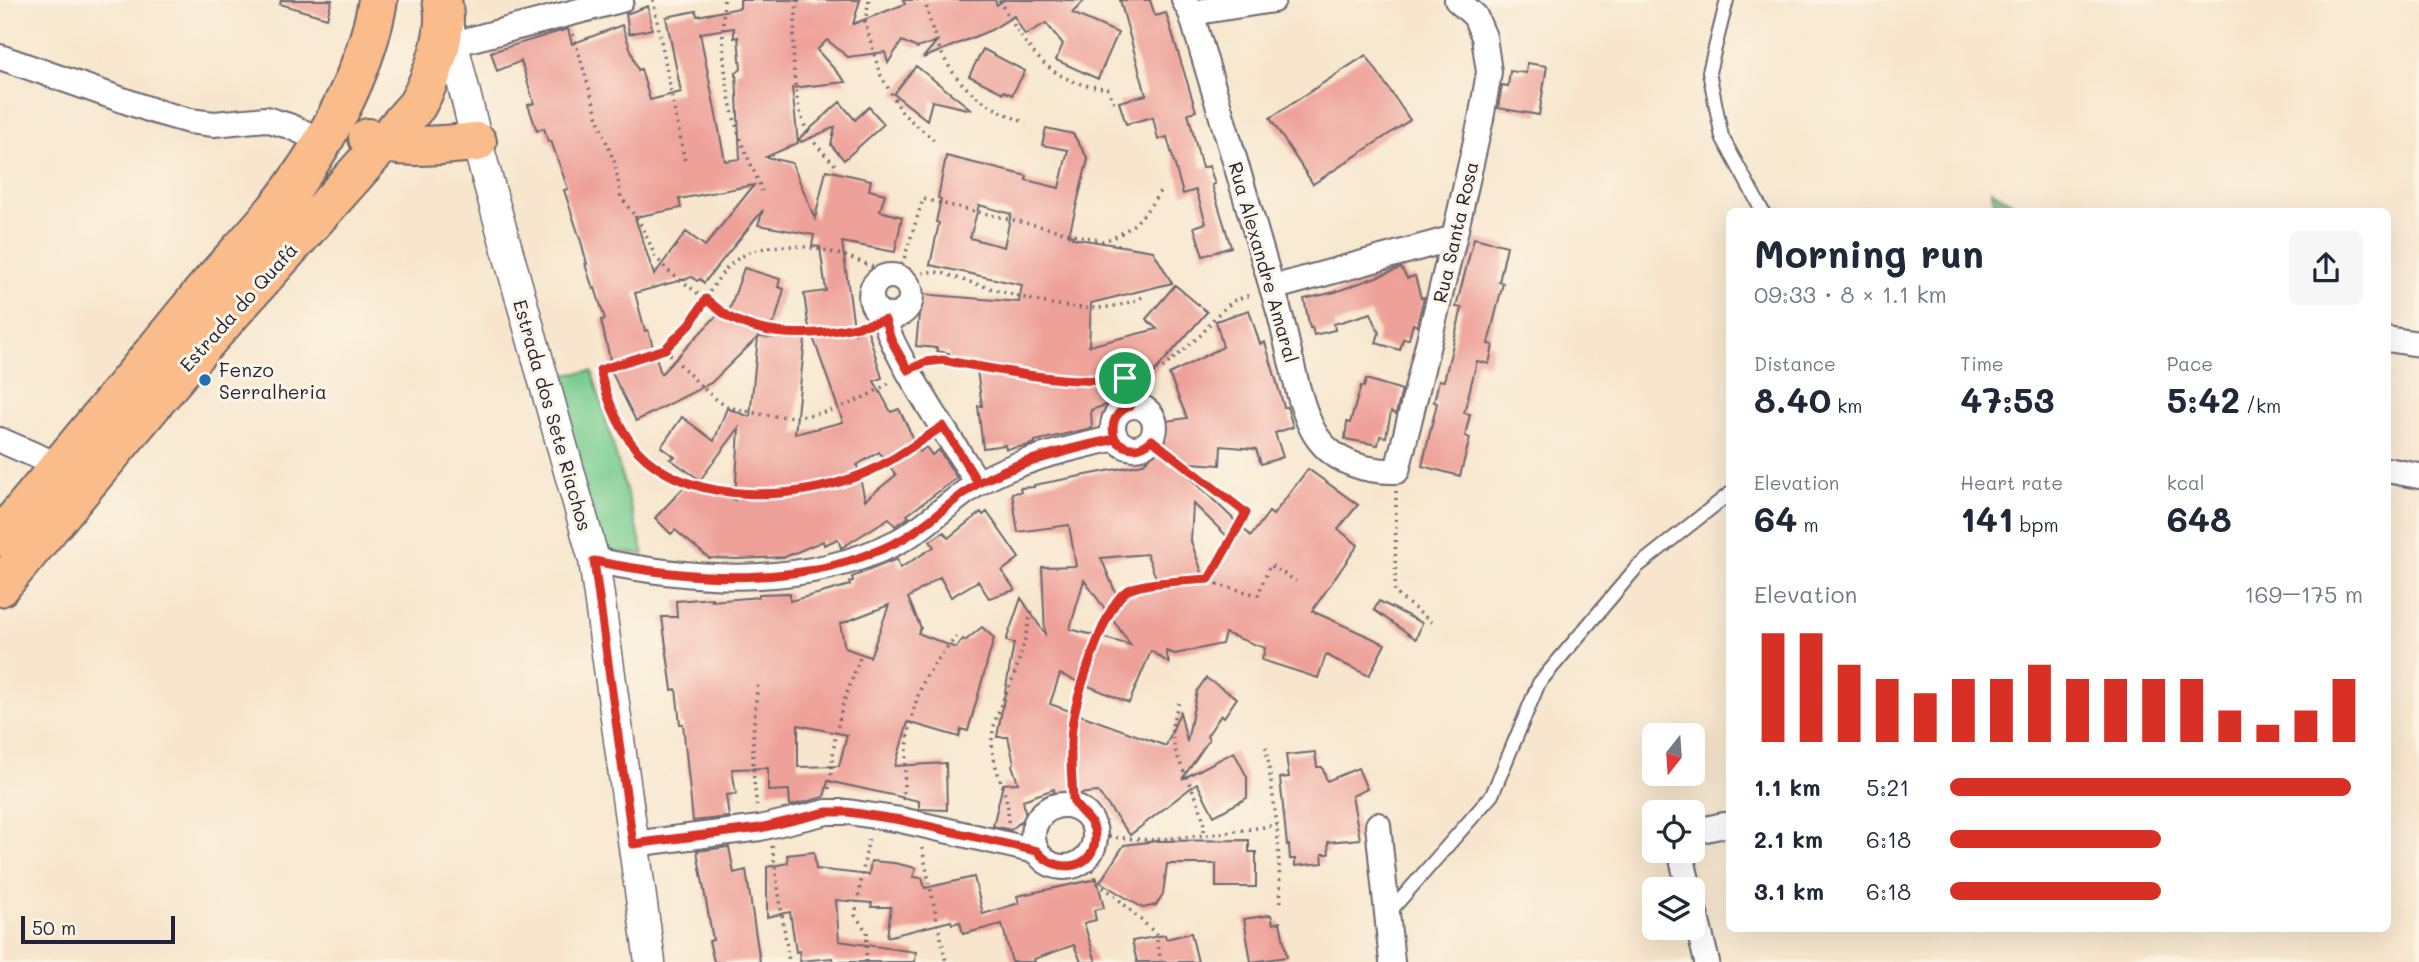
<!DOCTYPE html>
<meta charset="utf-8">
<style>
body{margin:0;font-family:Mali,sans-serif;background:#f6f6f7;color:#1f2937;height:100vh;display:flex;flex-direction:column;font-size:26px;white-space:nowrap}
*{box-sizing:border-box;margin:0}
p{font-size:23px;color:#747a83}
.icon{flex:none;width:38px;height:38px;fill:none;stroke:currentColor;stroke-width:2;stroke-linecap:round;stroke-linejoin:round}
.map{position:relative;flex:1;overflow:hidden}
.panel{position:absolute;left:1726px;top:208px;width:665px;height:724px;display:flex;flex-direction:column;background:#fff;border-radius:10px;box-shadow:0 7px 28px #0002}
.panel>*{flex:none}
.needle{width:46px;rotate:197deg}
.buttons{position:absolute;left:1642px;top:723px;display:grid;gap:14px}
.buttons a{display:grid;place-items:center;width:63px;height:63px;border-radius:10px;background:#fff;box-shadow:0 7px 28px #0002;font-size:35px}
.scale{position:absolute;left:21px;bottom:18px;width:154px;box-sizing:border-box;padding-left:7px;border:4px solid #22223b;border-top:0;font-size:19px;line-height:24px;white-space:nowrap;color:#22223b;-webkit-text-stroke:5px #fcf5e5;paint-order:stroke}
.pin{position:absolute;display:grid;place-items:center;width:60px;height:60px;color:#fff;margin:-30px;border:4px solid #fff;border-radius:50%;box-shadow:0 2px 7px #0007}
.round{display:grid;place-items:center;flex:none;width:74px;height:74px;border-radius:10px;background:#f6f6f7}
.summary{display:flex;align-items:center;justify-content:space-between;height:119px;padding:0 28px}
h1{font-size:38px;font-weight:800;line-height:52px}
.metrics{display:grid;grid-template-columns:repeat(3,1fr);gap:10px;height:119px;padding:7px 28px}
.metrics div{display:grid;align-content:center}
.metrics b{font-size:35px;font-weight:800}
.metrics small{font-size:19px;font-weight:400}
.metrics p{font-size:19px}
.chart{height:196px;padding:14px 28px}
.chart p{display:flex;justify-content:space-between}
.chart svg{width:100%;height:126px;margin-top:7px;stroke:#d93025;stroke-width:6}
ul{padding:0 28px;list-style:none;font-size:23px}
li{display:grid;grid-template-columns:112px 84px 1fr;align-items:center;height:52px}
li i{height:18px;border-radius:9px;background:#d93025}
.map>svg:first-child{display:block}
.green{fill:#79cd90;stroke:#4e7866;stroke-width:2}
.forest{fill:#62b07a;stroke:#42695a;stroke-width:2}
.building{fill:#eea199;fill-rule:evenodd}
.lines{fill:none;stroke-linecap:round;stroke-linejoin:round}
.service-casing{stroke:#6d676e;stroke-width:16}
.minor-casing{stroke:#6d676e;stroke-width:28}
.tertiary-casing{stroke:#6d676e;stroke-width:33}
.primary-casing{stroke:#6d676e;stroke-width:42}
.path{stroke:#6d676e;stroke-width:3.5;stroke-dasharray:2 5;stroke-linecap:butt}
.service{stroke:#fff;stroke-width:12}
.minor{stroke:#fff;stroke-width:24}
.tertiary{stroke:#fff;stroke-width:30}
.primary{stroke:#f9bc8a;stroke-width:38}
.route-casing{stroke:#fff;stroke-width:14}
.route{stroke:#d93025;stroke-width:9}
.poi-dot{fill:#1f6fb2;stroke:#fcf5e5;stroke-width:2.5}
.labels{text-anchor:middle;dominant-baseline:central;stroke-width:6;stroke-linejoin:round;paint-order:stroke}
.street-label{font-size:19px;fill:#22223b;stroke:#fcf5e5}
.poi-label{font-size:19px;fill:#22223b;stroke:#fcf5e5;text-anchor:start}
</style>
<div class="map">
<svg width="2419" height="962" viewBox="0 0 2419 962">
<rect width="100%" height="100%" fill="#fcf5e5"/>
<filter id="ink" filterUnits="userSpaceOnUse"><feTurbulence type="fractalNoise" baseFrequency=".0143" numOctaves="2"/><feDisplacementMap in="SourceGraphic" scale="14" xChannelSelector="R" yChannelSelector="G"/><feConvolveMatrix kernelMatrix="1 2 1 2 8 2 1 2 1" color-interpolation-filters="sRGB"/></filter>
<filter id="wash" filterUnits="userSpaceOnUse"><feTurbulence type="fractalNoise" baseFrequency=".00686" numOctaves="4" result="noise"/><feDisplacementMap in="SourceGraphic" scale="28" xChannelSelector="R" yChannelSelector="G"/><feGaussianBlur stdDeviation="1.57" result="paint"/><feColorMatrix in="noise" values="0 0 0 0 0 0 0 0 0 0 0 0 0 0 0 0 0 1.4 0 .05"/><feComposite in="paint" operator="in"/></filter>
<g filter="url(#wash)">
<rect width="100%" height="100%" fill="#f7e6cd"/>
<!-- green -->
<path class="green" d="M592 371 644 554 599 551 555 376Z"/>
<!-- forest -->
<path class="forest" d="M1991 190 2028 212H1997Z"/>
<g id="blocks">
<!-- building -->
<path class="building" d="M281 0H332L327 18 280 4Z
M740 0H860L853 24 905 4 903 0H995L997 5 1004 0H1085L1072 13 1118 33 1098 79 1056 60 1063 44 1046 23 1025 35 1014 16 991 30 923 58 937 41 917 48 902 41 888 63 885 52 848 57 827 40 817 50 846 82 792 88 798 143 766 157 792 163 815 219 826 170 871 180 869 190 885 194 880 211 902 217 895 252 842 242 855 334 867 328 882 378 874 381 891 412 899 409 920 452 926 447 932 455 939 450 957 478 907 515 909 517 900 523 895 526 889 518 843 547 841 548 838 539 824 545 823 541 785 557 737 559 709 558 675 530 671 534 655 518 687 484 735 500 739 428 700 480 670 459 675 457 661 447 682 417 714 441 727 408 750 417 758 337 711 383 636 421 610 369 612 368 601 320 605 319 595 288 593 289 585 264H587L582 245 564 190 568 189 551 141 548 142 544 128 537 131 528 105 534 103 521 61 497 71 491 52 568 29 572 44 622 25 638 70 641 69 650 100 681 92 666 17 696 11 697 16 740 8ZM734 28V38L738 37 741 69 736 73 740 159 725 161 700 33ZM754 185 705 246 686 232 654 275 635 217 681 208 679 199ZM763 210 758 225 814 235 812 246 820 247 826 291 804 294 808 323 843 422 795 434 805 339 758 337 775 321 784 289 778 287 780 279 744 268 726 320 718 314 661 374 648 330 645 331 635 293 692 277 697 281 700 279 704 283ZM879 452 896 475 865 500 857 465Z
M1120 0H1150L1155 16 1166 13 1196 111 1188 113 1202 168 1209 166 1215 184 1212 185 1231 247 1203 256 1194 227 1206 223 1196 190 1183 194 1167 137 1158 140 1153 117 1126 124 1119 102 1146 95Z
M648 6 652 29 629 34 626 14Z
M983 49 1025 71 1012 95 1004 91 1003 93 969 76Z
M1366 55 1410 120 1313 184 1270 118Z
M1527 63 1547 66 1539 115 1498 108 1502 85 1508 86 1510 71 1526 73Z
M916 66 972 110 932 101 927 120 894 94Z
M840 102 855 120 869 107 884 124 844 160 831 145 835 127 801 142 799 139Z
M1046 128 1073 134 1088 159 1069 235 1073 236 1072 238 1153 251 1172 283 1091 303 1089 346 1157 329 1146 319 1175 285 1207 312 1133 396 1091 410 1092 428 1035 441V443L1026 446 1006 449 1005 445 983 448 978 406H982L976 363 948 359 949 353 937 351V348L916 346 921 294 1019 302 1022 285 930 265 939 223 936 222 941 199 938 198 946 156 1027 176 1026 180 1059 188 1068 150 1042 145ZM979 205 1011 214 1004 247 970 238Z
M1474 238 1507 246 1499 282 1503 283 1488 344 1493 345 1489 364 1477 361 1464 413 1470 414 1465 436 1470 438 1460 476 1422 466 1437 403 1434 402 1439 380 1444 381 1462 308 1456 307Z
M1401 268 1407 278 1415 276 1421 298 1424 297 1417 326 1413 324 1409 339H1403L1400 350 1376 343 1379 333 1371 313 1334 324 1335 330 1314 335 1312 327 1310 328 1304 299 1335 292Z
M1249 310 1260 344 1265 342 1284 407H1287L1293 427 1275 433 1283 457 1261 464 1256 449 1221 446 1220 465 1174 462 1251 536 1269 512 1273 515 1308 469 1358 505 1338 529 1358 545 1312 611 1385 644 1369 676 1326 655 1318 678 1262 660 1265 648 1225 633 1222 644 1175 654 1166 651 1169 663 1151 651 1129 703 1060 674 1050 704 1166 746 1180 712 1187 742 1197 691 1206 678 1237 698 1224 717 1221 715 1207 736 1209 740 1182 779 1234 752 1247 777V798L1214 816 1197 783 1130 835 1098 792 1055 796 1054 789 1023 800 1026 817 1011 830 993 826 1003 784 1018 783 1012 765 1014 763 1008 737H997L1014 643 1006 641 1021 598 1045 634 1042 567 1076 566 1069 525 1018 532 1012 493 1021 492 1020 488 1034 487V485L1143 464 1166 440V421L1187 418 1169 374 1223 347 1216 321ZM1193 503 1235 544 1206 584 1191 541ZM1147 554 1159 586 1117 596 1101 558ZM1084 580 1131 645 1070 629Z
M1366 379 1402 390 1396 414 1391 412 1386 437 1380 436 1378 445 1345 439 1347 422 1350 423 1361 386 1364 387Z
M981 512 983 515 987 512 1019 558 1002 571 1015 590 989 598 978 581 951 597 940 577 908 598 921 628 918 633 956 648 963 639 965 641 982 627 994 638 968 731 961 729 959 737 908 722 895 766 946 763 947 810 919 809V801L828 781 824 797 790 806 789 790 768 791V768L732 769 736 794 726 795 729 817 693 821 683 724H680L676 689 672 690 662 617H677L676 601 712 598V601L759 597V594L790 593V601L825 592 850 585 849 582 853 581 852 577 897 559 900 568 934 547 930 541 944 532 948 538ZM889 605 870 657 845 648 840 624ZM798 725 847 735 839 766 798 767Z
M1379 601 1422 623 1416 639 1374 610Z
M1315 752 1317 767H1322L1327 781 1358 768 1367 789 1352 796 1360 839 1328 842 1329 854H1322L1323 863 1295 866V859H1290L1289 845H1287L1280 778 1289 777 1286 755Z
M1249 840V852H1256V887H1216V864H1167L1163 894 1156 905 1143 908 1100 882 1124 845 1157 841Z
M729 847 734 873 746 870 760 962H714L709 941 713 940 697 851Z
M814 852 816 869 869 875 871 861 894 863 916 868 913 877 922 878 925 888 974 877 983 914 1019 903 1017 896 1097 879 1104 908 1094 910 1096 920 1084 923 1096 962H1081L1074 945 1034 959 1035 962H1012L1002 924 963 934 960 922 952 924 951 921 887 937 891 907H871L872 903 836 900 839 941 916 952 915 962H833L832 958 800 961 799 951 796 952 790 912 767 917V867L788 863 787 855Z
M1271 915 1273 924 1280 922 1287 957 1251 962 1244 919Z
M1191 933 1198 962H1137L1132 941 1165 935 1166 939Z"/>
</g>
</g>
<g filter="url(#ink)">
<use href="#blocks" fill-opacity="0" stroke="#6d676e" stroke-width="2"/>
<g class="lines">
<defs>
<path id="service" d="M1727 0 1709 72 1722 137 1763 212
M1387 915 1492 795 1539 683 1637 567 1729 494"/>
<path id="minor" d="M1184 0 1191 13C1221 114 1251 214 1280 315 1289 347 1299 411 1317 437 1335 463 1367 472 1397 471L1454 238 1481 119 1489 72 1484 37 1475 16 1457 0
M1191 13 1273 0
M453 44 621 0
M0 57 154 111 189 121 214 124 266 119 289 126 323 141
M871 296a20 20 0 1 1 40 0a20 20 0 1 1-40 0Z
M1272 288 1454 238
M886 315C880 337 962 457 978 483
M2387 339 2419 344
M1113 427a21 21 0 1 1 42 0a21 21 0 1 1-42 0Z
M0 440 60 466
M2387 470 2419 476
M594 560C693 581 804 589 897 542 927 527 950 500 979 483 1019 459 1070 449 1115 438
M1033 836a31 31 0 1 1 62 0a31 31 0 1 1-62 0Z
M1378 825 1392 962
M1692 832 1724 825
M633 844 760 828 827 812H848L901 820 1036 851
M1680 850 1689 889
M1692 901 1707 962"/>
<path id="tertiary" d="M447 20 477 142 594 560 650 962"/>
<path id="primary" d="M368 138C401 151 442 145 477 142
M0 537C65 460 129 382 193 304 225 264 263 229 293 187 332 133 367 66 378 0
M0 587 189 361 417 105C432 78 450 31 442 0"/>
</defs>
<!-- service casing -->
<use href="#service" class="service-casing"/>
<!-- minor casing -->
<use href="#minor" class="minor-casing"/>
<!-- tertiary casing -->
<use href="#tertiary" class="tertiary-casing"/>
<!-- primary casing -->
<use href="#primary" class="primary-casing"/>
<!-- path -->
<path class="path" d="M653 0 685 162
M724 0C721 43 724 84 736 125 742 148 754 169 762 191
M798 0C791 38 790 105 811 138 818 148 828 157 836 166
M869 0 865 22 880 74 903 114 934 140
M925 0C939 68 962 97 1026 123
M999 0C1026 47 1048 85 1107 88L1114 102
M573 34 602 131 615 164 621 197 642 226 655 256 667 270 732 319 768 330 798 335 843 331 866 325
M891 277C850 251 765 227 727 268 704 293 695 330 666 349 651 358 618 365 600 371 607 400 622 439 646 459 701 506 790 499 854 478 879 469 902 452 924 438
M898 278 923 199 1103 241C1132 233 1147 212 1162 188
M903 281C912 279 920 273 929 272 939 270 956 278 966 281 1020 296 1093 325 1146 295
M665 349C680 364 708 396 725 405 731 409 740 409 746 411 800 425 845 411 891 382
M928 362 942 360 1012 372 1104 382 1141 376 1164 367 1202 334 1216 316 1233 301 1253 294
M1125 378 1130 406
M1152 440 1246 513 1209 579
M1396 491 1395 593 1435 625
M1179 703C1176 711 1172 721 1172 730 1173 768 1206 797 1204 835
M1266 747 1277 825 1281 906
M829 789 835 739 842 707 861 655
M903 800C906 759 907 714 926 677 934 663 946 650 956 637
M757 806C750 762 753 725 758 682
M1076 808 1072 774V728L1083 684 1102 627 1125 592 1155 583 1209 579 1219 585 1258 595 1270 565 1296 581
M1008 822C1011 795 992 770 992 743 992 716 1008 693 1017 667 1023 649 1027 629 1032 610
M1095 836 1152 840 1217 834 1277 825
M772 846 789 962
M922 848 946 962
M1087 857 1098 884 1114 895 1156 934 1161 962
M866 962 867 932 855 915 869 836"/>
<!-- service -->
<use href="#service" class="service"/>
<!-- minor -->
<use href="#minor" class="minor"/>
<!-- tertiary -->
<use href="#tertiary" class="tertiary"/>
<!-- primary -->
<use href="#primary" class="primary"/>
</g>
</g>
<g class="lines" filter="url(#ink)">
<defs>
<path id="route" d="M1125 378C1073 387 995 369 942 360L926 362 908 370 891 340 885 320C835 333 782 343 733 319 724 315 715 306 706 299L690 324 665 349 600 370C607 400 622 439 646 459 699 504 793 500 855 477 887 466 915 444 943 426L978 483C1022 462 1068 450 1115 439 1126 451 1140 451 1152 440L1246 513 1209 579C1189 581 1138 581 1124 593 1103 611 1075 700 1072 728 1069 751 1072 776 1073 799 1077 813 1094 817 1095 835 1097 869 1057 876 1037 851L901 820 848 812H827L760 828 633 844 594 561C693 581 804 589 897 542 928 526 951 500 979 483 1019 459 1070 449 1115 439 1110 424 1115 412 1130 406L1125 378"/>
</defs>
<!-- route casing -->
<use href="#route" class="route-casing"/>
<!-- route -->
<use href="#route" class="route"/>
</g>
<!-- markers -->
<circle class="poi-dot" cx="205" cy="380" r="7"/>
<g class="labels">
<!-- street labels -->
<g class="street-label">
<text transform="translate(1455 232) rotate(-77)">Rua Santa Rosa</text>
<text transform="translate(1264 262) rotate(74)">Rua Alexandre Amaral</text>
<text transform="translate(238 307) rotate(-48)">Estrada do Quafá</text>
<text transform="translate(553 415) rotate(74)">Estrada dos Sete Riachos</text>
</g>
<!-- poi labels -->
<g class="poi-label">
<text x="219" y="369">Fenzo<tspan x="219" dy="22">Serralheria</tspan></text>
</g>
</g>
</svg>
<div class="buttons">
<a><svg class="needle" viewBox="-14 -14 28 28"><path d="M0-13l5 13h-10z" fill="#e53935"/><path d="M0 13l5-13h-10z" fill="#747a83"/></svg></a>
<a><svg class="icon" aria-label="locate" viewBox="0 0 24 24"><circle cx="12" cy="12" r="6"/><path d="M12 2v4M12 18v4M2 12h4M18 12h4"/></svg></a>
<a><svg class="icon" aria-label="layers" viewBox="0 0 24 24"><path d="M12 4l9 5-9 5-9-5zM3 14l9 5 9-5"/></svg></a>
</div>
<div class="scale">50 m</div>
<div class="pin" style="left:1125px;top:378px;background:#1e9e55"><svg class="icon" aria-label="arrive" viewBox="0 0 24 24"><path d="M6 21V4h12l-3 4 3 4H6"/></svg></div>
<section class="panel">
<div class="summary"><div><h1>Morning run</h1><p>09:33 · 8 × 1.1 km</p></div><a class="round"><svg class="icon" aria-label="share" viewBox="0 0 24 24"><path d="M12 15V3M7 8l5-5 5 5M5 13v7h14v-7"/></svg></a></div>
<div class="metrics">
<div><p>Distance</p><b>8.40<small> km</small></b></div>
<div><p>Time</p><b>47:53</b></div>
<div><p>Pace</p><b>5:42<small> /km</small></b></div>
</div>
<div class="metrics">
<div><p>Elevation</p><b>64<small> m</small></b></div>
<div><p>Heart rate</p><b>141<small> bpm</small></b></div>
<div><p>kcal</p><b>648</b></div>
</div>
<div class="chart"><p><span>Elevation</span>169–175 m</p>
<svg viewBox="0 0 160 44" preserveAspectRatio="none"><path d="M5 44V6M15 44V6M25 44V17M35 44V22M45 44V27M55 44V22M65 44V22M75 44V17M85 44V22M95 44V22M105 44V22M115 44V22M125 44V33M135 44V38M145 44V33M155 44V22"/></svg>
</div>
<ul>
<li><b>1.1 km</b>5:21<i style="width:97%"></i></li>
<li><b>2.1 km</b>6:18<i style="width:51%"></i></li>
<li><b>3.1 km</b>6:18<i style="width:51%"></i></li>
</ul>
</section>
</div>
